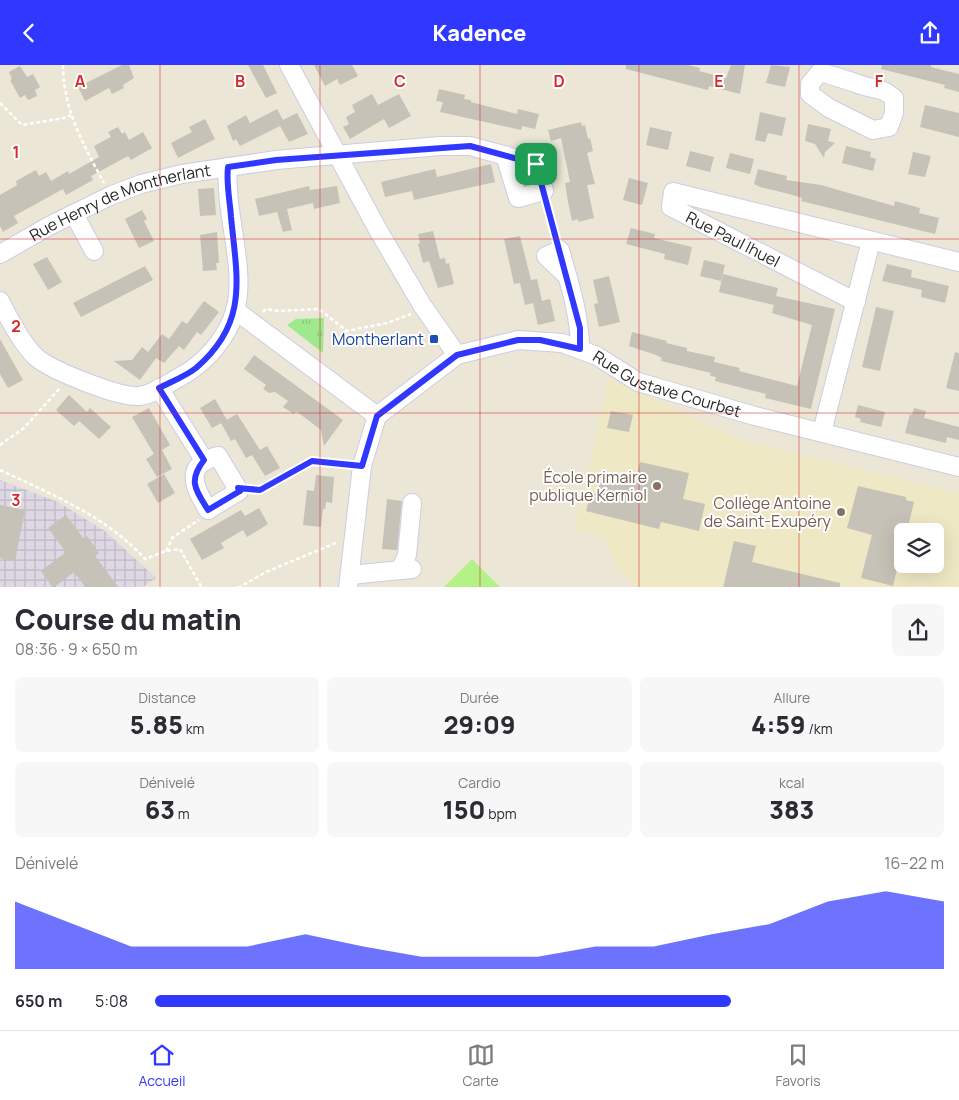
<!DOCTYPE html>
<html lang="fr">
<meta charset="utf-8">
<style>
body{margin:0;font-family:Manrope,sans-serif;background:#f7f7f7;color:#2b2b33;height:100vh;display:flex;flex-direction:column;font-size:19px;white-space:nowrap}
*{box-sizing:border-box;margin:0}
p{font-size:16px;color:#7c7c81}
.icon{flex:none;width:28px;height:28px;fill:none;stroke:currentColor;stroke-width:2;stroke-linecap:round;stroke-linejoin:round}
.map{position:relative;height:522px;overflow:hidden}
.panel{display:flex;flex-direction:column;background:#fff;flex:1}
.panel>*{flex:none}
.tools{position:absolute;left:894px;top:458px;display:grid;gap:10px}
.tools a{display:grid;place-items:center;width:50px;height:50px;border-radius:8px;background:#fff;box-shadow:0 5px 20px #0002;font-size:25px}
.pin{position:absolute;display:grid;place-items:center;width:42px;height:42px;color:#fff;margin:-21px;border-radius:10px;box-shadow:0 2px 8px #0006}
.round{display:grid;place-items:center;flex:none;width:52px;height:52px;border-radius:8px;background:#f7f7f7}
.head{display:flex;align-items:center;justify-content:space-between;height:85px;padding:0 15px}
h1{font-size:28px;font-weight:800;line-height:38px}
.figures{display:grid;grid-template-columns:repeat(3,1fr);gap:8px;height:85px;padding:5px 15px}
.figures div{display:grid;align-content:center;border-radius:8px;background:#f7f7f7;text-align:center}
.figures b{font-size:25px;font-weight:800}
.figures small{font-size:14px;font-weight:400}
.figures p{font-size:14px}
.chart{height:140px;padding:10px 15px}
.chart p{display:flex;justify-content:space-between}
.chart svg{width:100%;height:90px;margin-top:5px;fill:#3038ff;opacity:.7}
ul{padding:0 15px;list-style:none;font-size:16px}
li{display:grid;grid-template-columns:80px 60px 1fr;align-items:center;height:38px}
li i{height:12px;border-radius:6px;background:#3038ff}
header{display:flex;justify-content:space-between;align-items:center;height:65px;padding:0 15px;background:#3038ff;color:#fff;font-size:22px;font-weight:800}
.tab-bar{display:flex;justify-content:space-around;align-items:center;height:70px;border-top:1px solid #e1e1e2;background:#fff;font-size:14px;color:#7c7c81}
.tab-bar a{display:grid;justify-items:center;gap:2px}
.tab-bar .on{color:#3038ff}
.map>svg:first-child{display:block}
.industrial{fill:url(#industrial-grid)}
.education{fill:#efe8c4;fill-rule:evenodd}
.park{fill:url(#park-tufts)}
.pitch{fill:#b4f187}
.building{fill:#c6c2b7}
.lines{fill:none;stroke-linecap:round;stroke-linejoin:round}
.minor-casing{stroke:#cccde2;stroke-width:20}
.path{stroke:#fff;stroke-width:2.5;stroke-dasharray:4 2.5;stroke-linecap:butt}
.minor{stroke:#fff;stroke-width:18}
.route-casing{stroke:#fff;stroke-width:10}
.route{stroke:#3038ff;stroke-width:6}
.grid{fill:none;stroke:#d62828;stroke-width:1;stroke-opacity:0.55}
.transit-dot{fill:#1a4fb4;stroke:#fff;stroke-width:2}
.education-dot{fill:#8d6e63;stroke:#fff;stroke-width:2}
.labels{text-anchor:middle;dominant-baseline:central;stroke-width:4;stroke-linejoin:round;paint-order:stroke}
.street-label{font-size:16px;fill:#272727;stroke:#fff}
.transit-label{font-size:16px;fill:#164399;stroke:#fff;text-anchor:end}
.education-label{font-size:16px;fill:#785e54;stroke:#fff;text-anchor:end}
.grid-label{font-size:16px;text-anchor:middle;font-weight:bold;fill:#d62828;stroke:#fff;stroke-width:4;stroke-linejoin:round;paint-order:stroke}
</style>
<header><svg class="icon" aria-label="back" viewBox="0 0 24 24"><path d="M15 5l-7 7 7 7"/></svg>Kadence<svg class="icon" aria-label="share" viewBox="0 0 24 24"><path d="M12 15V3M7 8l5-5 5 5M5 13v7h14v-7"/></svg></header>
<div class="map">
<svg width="959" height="523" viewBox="0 0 959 523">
<defs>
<pattern id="industrial-grid" width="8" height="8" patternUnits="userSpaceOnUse" patternTransform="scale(1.25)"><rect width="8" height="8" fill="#ddd8e3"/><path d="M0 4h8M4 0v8" fill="none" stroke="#beb9c3"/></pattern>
<pattern id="park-tufts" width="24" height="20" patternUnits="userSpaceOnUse" patternTransform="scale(1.25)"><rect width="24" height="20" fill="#9ee88d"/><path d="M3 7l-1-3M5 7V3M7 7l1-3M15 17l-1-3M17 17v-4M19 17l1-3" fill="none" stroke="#88c77a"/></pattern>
</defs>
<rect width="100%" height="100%" fill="#ebe6d6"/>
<!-- industrial -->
<path class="industrial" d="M0 415 58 437 106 467 156 513 143 522H0Z"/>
<!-- education -->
<path class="education" d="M609 313 741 375 959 428V522H638L617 504 605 472 574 467ZM902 466H935V499H902Z"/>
<!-- park -->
<path class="park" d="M324 253 323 288 287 260 296 254Z"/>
<!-- pitch -->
<path class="pitch" d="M472 494 500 522H444Z"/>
<!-- building -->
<path class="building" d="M122 0H129L134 13 123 20 124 23 112 29 109 23 85 36 78 22Z
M248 0H263L277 28 266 33Z
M314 0H352L358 11 340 20 337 14 325 21Z
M626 0H688L700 3 699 6 726 13 731 0H745L740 29 709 21 708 25 688 20 626 4Z
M771 0 790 2 785 22 766 18Z
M882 0H931V2L959 9V27L944 23 945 20 881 4Z
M20 1 27 12 33 9 40 22 35 25 37 31 28 35 25 30 20 33 10 15 12 14 9 7Z
M439 24 465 30 464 34 471 35V37L517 49 518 44 539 49 535 64 522 61 521 65 440 47 443 37 436 36Z
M372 29 378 40 399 29 411 51 389 63 384 54 350 74 343 62 349 59 346 52 355 47 352 40Z
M925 40 959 48V72L920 62Z
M277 44 283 55 297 48 308 69 289 77 280 61 240 81 236 74 233 76 227 61 246 50 250 58Z
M760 47 786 53 782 71 768 68 765 77 755 75Z
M205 54 215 74 178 93 171 78 192 67 189 62Z
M581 57 582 61 585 60 588 74 590 73 593 86 587 88 595 119 587 120 594 153 578 157V154L572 156 568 137 565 118 570 117 561 73 551 76 548 65Z
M808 59 831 64 828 76 835 78 825 87 824 93 815 79 805 76Z
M118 62 122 69 125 67 129 75 143 67 152 83 131 95 128 91 91 111 93 115 66 130 63 124 14 151 18 158 3 167 0 161V130L17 120 16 116 36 105 39 111 46 107 51 116 68 106 69 109 99 92 94 81 111 72 108 67Z
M650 62 672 67 668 85 646 80Z
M846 81 871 87 870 92 876 94 873 106 842 98Z
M690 86 714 92 710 107 686 101Z
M913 87 931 91 925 112 908 109Z
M730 88 754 94 750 109 726 103Z
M491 99 495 117 414 135 412 126 385 132 381 117 435 104 437 112Z
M758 104 787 111 786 115 821 120 894 141 895 136 920 143 919 148 939 153 935 169 801 136 802 133 789 129 760 122 754 119Z
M629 113 648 118 642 140 623 135Z
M309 121 310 125 337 121 340 138 314 144 313 138 287 144 292 165 283 167 277 147 259 151 255 134Z
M214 123 216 150 200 151 198 124Z
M142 145 147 154 144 156 154 176 139 183 125 154Z
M631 163 655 169 654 173 692 182 688 200 664 194 665 189 626 179Z
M433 166 440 194 445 193 446 199 449 198 454 219 438 223 429 196 423 198 418 179 420 178 418 169Z
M217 167 219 198H216L217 205 203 206 200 170Z
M520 171 531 215 537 214 542 236 550 234 555 256 538 260 533 238 525 240 520 218 514 219 504 174Z
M47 192 62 217 48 225 33 199Z
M704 195 725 200 721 216 700 211Z
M887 199 912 205 911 212 949 221 945 238 921 232 922 225 882 216Z
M145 201 153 215 81 252 73 238Z
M723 209 778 223 776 231 835 244 811 344 765 333 766 329 715 316 716 312 710 311 711 308 661 296 662 293 656 290 629 281 632 267 667 276 666 278 687 283V286L715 292 714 297 740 303 739 306 797 321 812 260 772 248 774 240 719 227Z
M609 211 620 257 599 262 594 239 598 238 593 215Z
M204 236 219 247 201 270 197 267 184 285 179 281 164 298 156 293 140 315 114 296 132 295 142 282 148 287 162 269 169 274 182 256 187 259Z
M876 242 894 246 880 306 862 302Z
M0 274 23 315 8 323 0 309Z
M955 287 959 288V326L946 323Z
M254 290 343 355 324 381 321 365 296 346 294 349 283 342 288 336 275 327 269 328 263 324 266 320 244 304Z
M69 330 87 347 90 343 111 362 99 374 79 356 74 361 56 345Z
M215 334 227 355 212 363 200 343Z
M858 340 885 347 881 362 860 357 861 354 855 352Z
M149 343 170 380 162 385 172 404 157 412 146 394 154 389 132 352Z
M914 343 926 346 924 353 959 362V375L947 372 946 378 905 368 910 349 912 350Z
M611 346 633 350 629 367 607 363Z
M237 349 260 385 267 381 280 403 265 411 252 390 246 393 235 374 231 376 221 358Z
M640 397 689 408 683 434 705 439 699 466 661 457 659 464 586 446 591 427 597 429 603 407 636 415Z
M164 409 175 428 158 438 147 419Z
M316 410 334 412 332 438 326 437 325 444H323L321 462 303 460 307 425 314 426Z
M858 421 906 432V435L914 437 907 466H902V483L893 521 861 513 872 470 847 463Z
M387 434 402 436 397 485 382 484Z
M0 440 25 445 15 496 0 493Z
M259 443 268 459 247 472 243 465 221 478 224 483 202 495 190 474 241 445 245 451Z
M66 450 84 474 87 471 99 488 95 491 119 523H86L74 507 53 523 41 506 66 487 48 463Z
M734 476 756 481 752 497 840 518V523H723Z"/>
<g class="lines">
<defs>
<g id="minor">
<path id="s1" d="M289 0 378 165 422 240 457 290 518 275 562 278 597 291 638 317 755 351 959 402"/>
<path d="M820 7C834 11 847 15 861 20 876 25 881 22 894 33V48L889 62 873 65 829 43 810 29V19Z"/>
<path d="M74 149 94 186"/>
<path id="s2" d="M0 189 49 161 110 131 141 119 182 109 276 95 440 81H470L536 99 544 126 518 133 505 90"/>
<path d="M568 212 546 191 560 185C569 217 580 250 580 284"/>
<path d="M0 236C8 252 24 282 37 293 53 306 120 333 139 331 153 330 168 318 180 312 204 299 227 274 235 246 247 204 224 147 228 102"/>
<path d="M856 237 671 142 673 127 959 197"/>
<path d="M235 245 377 351 362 401 348 523"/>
<path d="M159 323 204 395"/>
<path d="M377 351 457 290"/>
<path d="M822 367 871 176"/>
<path d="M218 391 239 426 208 445C194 422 183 400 218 391Z"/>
<path d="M401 504 407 490 412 438"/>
<path d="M350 510 412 504"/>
</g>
</defs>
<!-- minor casing -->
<use href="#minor" class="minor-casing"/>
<!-- path -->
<path class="path" d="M63 0C63 44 84 81 104 118
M0 38 22 60 64 53 71 50
M548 141 557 172
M263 247 266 244 279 246 319 244 347 266 387 258 411 249
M0 380 24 363 60 323
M0 405C51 429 106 451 145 494L166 486 180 484 202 523
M254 425H260L312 396 346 400
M166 486 173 472 199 455
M238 523 266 507 338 477"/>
<!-- minor -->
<use href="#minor" class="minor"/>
</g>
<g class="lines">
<defs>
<path id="route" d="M470 81 536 99 580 263V284L540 275H518L457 290 377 351 362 401 312 396 260 425 238 423 240 426 208 445C195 424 188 416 204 395L159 323C171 317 186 311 196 303 249 258 237 213 231 152 230 136 226 119 228 102L276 95Z"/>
</defs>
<!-- route casing -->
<use href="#route" class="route-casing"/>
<!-- route -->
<use href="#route" class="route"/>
</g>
<!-- grid -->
<path class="grid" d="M160 0V523M320 0V523M480 0V523M639 0V523M799 0V523M0 174H959M0 348H959"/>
<!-- markers -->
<rect class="transit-dot" x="429" y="269" width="10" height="10" rx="2.5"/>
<g class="education-dot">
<circle cx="657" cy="421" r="5"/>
<circle cx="841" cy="447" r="5"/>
</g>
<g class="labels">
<!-- street labels -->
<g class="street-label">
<text stroke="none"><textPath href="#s2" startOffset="132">Rue Henry de Montherlant</textPath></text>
<text transform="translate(733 174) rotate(27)">Rue Paul Ihuel</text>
<text stroke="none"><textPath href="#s1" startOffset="556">Rue Gustave Courbet</textPath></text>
</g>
<!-- transit labels -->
<g class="transit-label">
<text x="424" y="274">Montherlant</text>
</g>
<!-- education labels -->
<g class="education-label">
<text x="647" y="412">École primaire<tspan x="647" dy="18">publique Kerniol</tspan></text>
<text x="831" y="438">Collège Antoine<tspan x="831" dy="18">de Saint-Exupéry</tspan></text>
</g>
</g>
<g class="grid-label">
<text x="80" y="22">A</text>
<text x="240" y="22">B</text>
<text x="400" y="22">C</text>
<text x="559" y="22">D</text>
<text x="719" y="22">E</text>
<text x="879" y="22">F</text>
<text x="16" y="93">1</text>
<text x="16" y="267">2</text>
<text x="16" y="441">3</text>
</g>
</svg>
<div class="tools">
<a><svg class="icon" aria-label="layers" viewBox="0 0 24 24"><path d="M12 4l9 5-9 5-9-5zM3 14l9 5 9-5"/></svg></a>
</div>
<div class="pin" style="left:536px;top:99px;background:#1e9e55"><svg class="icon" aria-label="arrive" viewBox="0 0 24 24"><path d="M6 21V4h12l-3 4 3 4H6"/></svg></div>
</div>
<section class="panel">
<div class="head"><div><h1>Course du matin</h1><p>08:36 · 9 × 650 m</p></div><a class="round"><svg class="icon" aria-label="share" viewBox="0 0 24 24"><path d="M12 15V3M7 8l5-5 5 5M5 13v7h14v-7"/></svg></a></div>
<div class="figures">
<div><p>Distance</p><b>5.85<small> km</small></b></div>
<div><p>Durée</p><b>29:09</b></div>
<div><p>Allure</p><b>4:59<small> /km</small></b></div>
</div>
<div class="figures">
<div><p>Dénivelé</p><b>63<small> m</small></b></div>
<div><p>Cardio</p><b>150<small> bpm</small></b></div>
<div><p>kcal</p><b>383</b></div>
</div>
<div class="chart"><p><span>Dénivelé</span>16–22 m</p>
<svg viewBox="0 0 160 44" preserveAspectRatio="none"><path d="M0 44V11L10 22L20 33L30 33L40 33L50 27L60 33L70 38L80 38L90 38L100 33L110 33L120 27L130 22L140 11L150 6L160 11V44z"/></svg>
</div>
<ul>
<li><b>650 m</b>5:08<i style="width:73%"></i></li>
</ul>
</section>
<nav class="tab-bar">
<a class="on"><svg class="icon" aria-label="home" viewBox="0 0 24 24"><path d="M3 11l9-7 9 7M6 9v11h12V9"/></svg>Accueil</a>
<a><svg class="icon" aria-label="map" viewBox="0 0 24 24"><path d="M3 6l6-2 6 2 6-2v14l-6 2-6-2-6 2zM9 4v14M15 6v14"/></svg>Carte</a>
<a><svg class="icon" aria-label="saved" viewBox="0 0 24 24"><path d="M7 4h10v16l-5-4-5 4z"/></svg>Favoris</a>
</nav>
